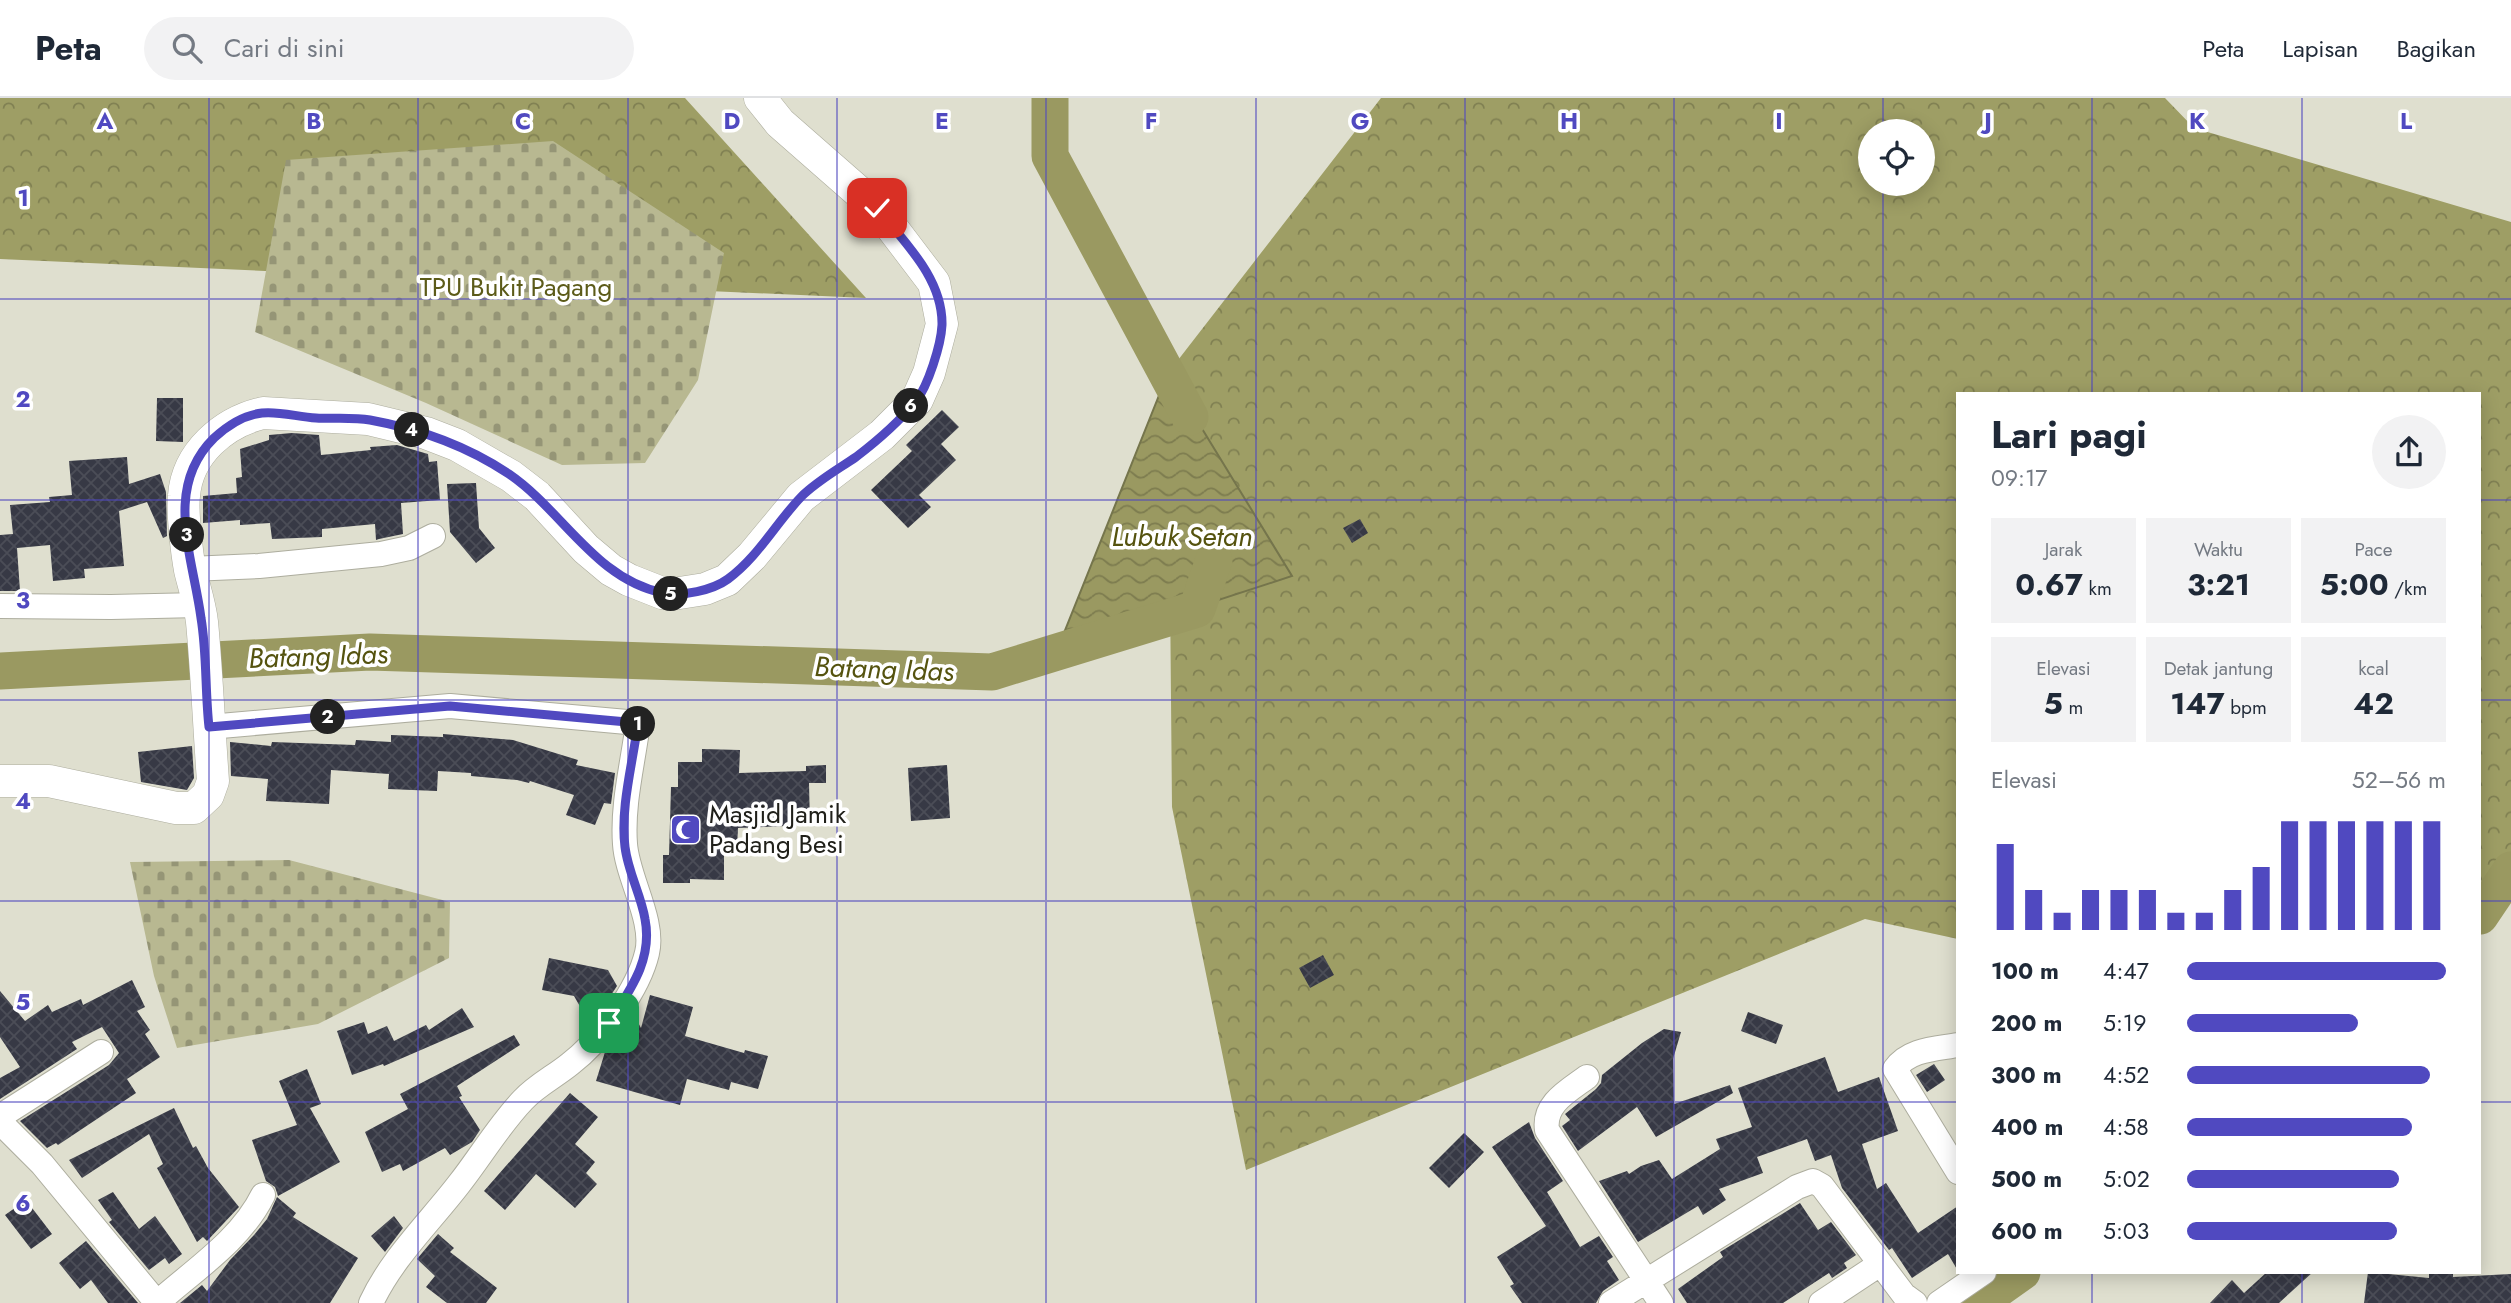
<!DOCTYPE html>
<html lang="id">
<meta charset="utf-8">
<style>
body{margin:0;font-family:Jost,sans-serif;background:#f2f2f3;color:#1f2937;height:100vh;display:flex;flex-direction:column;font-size:26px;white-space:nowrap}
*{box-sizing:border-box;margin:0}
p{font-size:23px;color:#747a83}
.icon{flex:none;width:38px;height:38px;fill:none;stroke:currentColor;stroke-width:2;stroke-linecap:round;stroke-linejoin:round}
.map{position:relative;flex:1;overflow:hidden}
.drawer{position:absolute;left:1956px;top:294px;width:525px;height:882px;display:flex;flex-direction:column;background:#fff;border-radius:0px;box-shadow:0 4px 18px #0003}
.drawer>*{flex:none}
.buttons{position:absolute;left:1858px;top:21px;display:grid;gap:14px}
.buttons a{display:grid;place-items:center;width:77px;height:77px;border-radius:50%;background:#fff;box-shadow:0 4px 18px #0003;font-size:35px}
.pin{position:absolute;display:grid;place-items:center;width:60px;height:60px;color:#fff;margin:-30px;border-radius:14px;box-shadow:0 4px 10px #0006}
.km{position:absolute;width:35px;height:35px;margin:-18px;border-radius:50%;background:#222;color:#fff;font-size:19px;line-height:35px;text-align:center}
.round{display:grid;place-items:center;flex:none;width:74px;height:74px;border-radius:37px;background:#f2f2f3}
.headline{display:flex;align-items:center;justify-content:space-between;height:119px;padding:0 35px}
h1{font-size:38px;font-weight:700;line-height:52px}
.stats{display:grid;grid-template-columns:repeat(3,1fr);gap:10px;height:119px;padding:7px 35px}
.stats div{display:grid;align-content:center;border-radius:0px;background:#f2f2f3;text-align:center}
.stats b{font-size:30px;font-weight:700}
.stats small{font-size:19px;font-weight:400}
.stats p{font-size:19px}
.chart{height:196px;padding:14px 35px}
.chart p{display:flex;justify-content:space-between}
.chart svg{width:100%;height:126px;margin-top:7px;stroke:#5049c0;stroke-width:6}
ul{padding:0 35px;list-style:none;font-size:23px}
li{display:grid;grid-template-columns:112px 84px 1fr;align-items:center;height:52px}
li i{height:18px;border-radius:9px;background:#5049c0}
header{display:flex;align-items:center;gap:42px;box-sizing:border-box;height:98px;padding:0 35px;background:#fff;border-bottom:2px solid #e0e1e3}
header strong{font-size:33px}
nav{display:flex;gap:38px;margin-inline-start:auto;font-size:24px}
.search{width:490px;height:63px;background:#f2f2f3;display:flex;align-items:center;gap:18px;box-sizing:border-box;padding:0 24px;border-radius:38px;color:#747a83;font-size:26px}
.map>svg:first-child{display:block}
.forest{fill:url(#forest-crowns);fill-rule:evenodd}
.cemetery{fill:url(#cemetery-stones)}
.water{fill:url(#water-waves);stroke:#75754c;stroke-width:2}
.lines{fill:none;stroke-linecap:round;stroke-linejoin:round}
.river{stroke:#9a9961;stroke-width:37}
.building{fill:url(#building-cross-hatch)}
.minor-casing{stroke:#adad9e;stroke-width:26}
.tertiary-casing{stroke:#adad9e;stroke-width:33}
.minor{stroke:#fff;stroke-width:24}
.tertiary{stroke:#fff;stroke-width:32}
.route-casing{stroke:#fff;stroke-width:14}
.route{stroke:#5049c0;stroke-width:9}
.grid{fill:none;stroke:#5049c0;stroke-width:2;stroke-opacity:0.55}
.labels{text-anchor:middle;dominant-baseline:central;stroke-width:7;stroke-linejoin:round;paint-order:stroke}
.park-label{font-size:26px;fill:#5c5b19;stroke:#fff}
.poi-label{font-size:26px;fill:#20201a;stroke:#fff;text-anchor:start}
.water-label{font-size:28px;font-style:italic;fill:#55530f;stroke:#fff}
.grid-label{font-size:23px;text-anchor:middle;font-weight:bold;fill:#5049c0;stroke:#fff;stroke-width:7;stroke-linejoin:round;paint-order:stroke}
</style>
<header>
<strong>Peta</strong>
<div class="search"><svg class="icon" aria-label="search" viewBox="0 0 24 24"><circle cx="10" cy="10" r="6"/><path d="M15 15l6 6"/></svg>Cari di sini</div>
<nav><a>Peta</a><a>Lapisan</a><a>Bagikan</a></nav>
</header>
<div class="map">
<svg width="2511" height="1205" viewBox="0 0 2511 1205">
<defs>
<pattern id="forest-crowns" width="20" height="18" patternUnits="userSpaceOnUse" patternTransform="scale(1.75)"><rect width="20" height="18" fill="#9e9e65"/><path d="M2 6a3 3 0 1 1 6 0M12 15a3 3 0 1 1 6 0" fill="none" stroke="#808052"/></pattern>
<pattern id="cemetery-stones" width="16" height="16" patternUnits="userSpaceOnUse" patternTransform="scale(1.75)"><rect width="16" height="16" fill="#b8b891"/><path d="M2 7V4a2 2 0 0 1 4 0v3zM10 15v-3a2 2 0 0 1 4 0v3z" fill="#959576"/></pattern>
<pattern id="water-waves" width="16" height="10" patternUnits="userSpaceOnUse" patternTransform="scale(1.75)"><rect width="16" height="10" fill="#9a9961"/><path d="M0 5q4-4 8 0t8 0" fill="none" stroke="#7d7c4f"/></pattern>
<pattern id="building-cross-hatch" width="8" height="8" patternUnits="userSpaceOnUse" patternTransform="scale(1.75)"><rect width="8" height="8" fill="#373945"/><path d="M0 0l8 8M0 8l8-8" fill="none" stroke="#4b4d57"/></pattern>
</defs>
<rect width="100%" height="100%" fill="#dfdfcf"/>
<!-- forest -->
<path class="forest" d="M0 0H685L866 200 0 161Z
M1381 0H2165L2194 30 2511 124V761L2480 784V296H1958V841L1865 821 1246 1072 1172 709 1168 275ZM1871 33H1923V86H1871Z"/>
<!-- cemetery -->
<path class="cemetery" d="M553 43 724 155 698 282 645 365 562 367 426 305 255 234 286 62Z
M289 762 450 804 449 860 318 926 177 950 154 878 130 764Z"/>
<!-- water -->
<path class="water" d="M1168 275 1292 478 1056 555Z"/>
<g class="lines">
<!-- river -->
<path class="river" d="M1050 0V58L1190 319
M0 573 370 554 992 574 1197 511 1214 462
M2480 818 2511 772
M1978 1205 2022 1174"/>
</g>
<!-- building -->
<path class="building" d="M157 300H183V344L156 343Z
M942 312 959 329 941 346 956 362 919 397 931 409 908 430 871 392 912 353 906 347Z
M292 335 319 337 321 357 371 352 370 349 397 347 428 356 429 364 437 363 440 402 401 405 403 436 379 441 376 442 375 426 322 431V439L272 441 270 425 240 427V422L203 425V398L237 395 236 380 242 379 240 351 269 342V337Z
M127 359 129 386 160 376 166 394 167 438 163 440 147 404 119 413 124 468 84 471 85 480 53 483 50 447 17 450 20 493H0V437L13 436 10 407 50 404 49 399 72 397 69 363Z
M476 385 479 430 495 450 476 465 450 434 447 386Z
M1360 421 1368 435 1352 445 1343 430Z
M443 636 513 642 578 662 576 667 615 675 611 706 604 705 595 727 566 717 574 697 530 683 529 685 517 682 471 678V675L438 673 437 693 388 691 389 676 331 672 329 706 266 703 268 681 231 678 230 644 271 648 272 644 355 647 356 642 391 644V637L443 639Z
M192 648 194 680 187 692 141 684 138 654Z
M702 651 740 652 739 675 806 673V668L826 667V685H809L810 727 738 730 737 750H724V782L690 781V785H663V757H669L671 689H678V664H702Z
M947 667 950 720 911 723 908 670Z
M1323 857 1334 877 1310 890 1299 870Z
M549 860 608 872 617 888 611 897 582 912 574 898 542 892Z
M132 882 145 909 137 913 150 932 145 936 160 959 127 981 136 995 58 1047 56 1045 47 1050 20 1023 109 967 119 955 102 929 72 944 77 951 0 1001V980L20 969 0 939V893L25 923 48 907 52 914 81 901 83 907Z
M650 897 693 909 685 938 744 955 745 952 768 958 758 991 731 984 729 992 687 981 680 1007 596 983 605 954 613 945 615 946 634 917 641 930Z
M462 910 474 929 384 968 383 966 352 977 337 933 364 924 368 936 387 928 394 943 426 927 429 932Z
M1748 914 1783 927 1776 946 1741 933Z
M1664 931 1681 934 1673 961 1674 1006 1730 987 1733 995 1656 1039 1637 1009 1578 1053 1562 1028 1570 1022 1565 1016 1596 991 1601 985 1602 977 1642 945Z
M514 937 520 947 457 988 462 998 459 999 480 1032 472 1044 450 1057 445 1050 403 1073 400 1066 382 1074 365 1034 408 1011 400 996Z
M1825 959 1838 994 1879 979 1898 1033 1862 1046 1877 1091 1886 1085 1918 1135 1958 1108V1173L1948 1156 1912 1180 1892 1150 1889 1152 1842 1090 1831 1057 1815 1063 1807 1041 1757 1059 1763 1075 1719 1091 1726 1102 1703 1117 1698 1108 1638 1144 1599 1083 1627 1073 1629 1076 1641 1068 1659 1062 1672 1081 1720 1051 1716 1041 1752 1029 1738 990Z
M1934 966 1945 982 1927 994 1916 977Z
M307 971 321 1006 310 1010 340 1064 278 1098 275 1089 266 1083 252 1042 297 1027 279 983Z
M570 995 598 1019 575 1046 595 1064 586 1075 597 1086 575 1110 536 1076 505 1112 484 1093Z
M174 1010 193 1050 196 1048 208 1070 239 1109 207 1143 203 1139 197 1144 157 1070 163 1066 149 1036 82 1080 69 1062Z
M1529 1024 1535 1040 1563 1083 1547 1094 1580 1149 1599 1138 1613 1159 1607 1163 1619 1182 1603 1193 1596 1205H1522L1510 1188 1514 1186 1497 1159 1546 1128 1492 1049Z
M1464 1035 1484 1054 1449 1090 1429 1070Z
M113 1094 139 1131 155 1118 182 1156 169 1166 165 1160 149 1172 109 1124 112 1122 98 1102Z
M277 1099 296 1115 293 1119 358 1160 330 1205H180L202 1187 207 1193 230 1162 254 1137 267 1121Z
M26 1102 52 1136 31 1151 5 1117Z
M1800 1105 1818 1132 1831 1124 1856 1157 1844 1165 1847 1170 1832 1180 1829 1175 1783 1205H1687L1678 1191 1723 1159 1720 1154Z
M394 1118 403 1130 385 1154 371 1138Z
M438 1136 454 1150 450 1154 497 1190 486 1205H447L426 1189 435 1178 417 1161Z
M86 1143 138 1205H108L91 1182 80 1191 59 1165Z
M2267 1174H2313L2279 1205H2210L2232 1182 2244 1195Z
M2368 1174 2429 1180V1174H2453V1179L2511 1176V1205H2364Z"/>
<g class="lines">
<defs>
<path id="minor" d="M190 471 259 468 381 456 409 450 433 438
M0 508 111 509 199 507
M209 629 450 608 638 625C633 665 622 706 625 746 627 779 655 823 647 855 638 893 600 943 570 966 554 979 537 987 523 1002 499 1027 481 1058 459 1086 429 1125 392 1160 371 1205
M1958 947C1936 951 1909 951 1895 971L1958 1074
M101 954 7 1014 3 1021 4 1028 42 1066 157 1205
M1587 979C1568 993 1543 1006 1547 1032L1661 1205
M157 1205C194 1172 241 1142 263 1097
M1611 1205 1797 1089 1813 1083 1822 1088 1904 1197 1915 1205
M1821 1205 1880 1166
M1939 1205 1984 1174"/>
<path id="tertiary" d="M0 683H49L176 710H194L208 697 213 683C209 630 207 577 202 524 200 506 194 489 190 472 187 456 182 413 184 398 187 355 224 324 263 315L368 321 426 335 457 347 511 378 537 398 586 451 611 472 629 482 662 495 673 496 705 491 727 482 752 458 801 399 882 337 917 302 929 275 942 226 934 185 877 110 780 25 760 0"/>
</defs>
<!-- minor casing -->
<use href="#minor" class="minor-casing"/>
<!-- tertiary casing -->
<use href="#tertiary" class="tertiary-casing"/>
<!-- minor -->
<use href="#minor" class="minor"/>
<!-- tertiary -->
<use href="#tertiary" class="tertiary"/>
</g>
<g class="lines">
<defs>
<path id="route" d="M609 925C630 892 653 862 645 821 641 797 628 774 625 749 620 710 633 664 638 625L450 608 209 629C205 593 207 556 201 520 193 459 163 390 214 340 227 328 244 317 262 315 279 313 298 319 316 320 334 321 353 319 370 322 420 331 467 348 509 376 563 413 595 481 663 495 682 499 713 492 728 481 758 459 776 425 801 399 817 383 837 372 856 359 877 343 899 324 916 303 928 288 941 247 942 227 943 180 904 144 877 110"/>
</defs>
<!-- route casing -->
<use href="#route" class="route-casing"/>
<!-- route -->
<use href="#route" class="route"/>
</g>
<!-- grid -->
<path class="grid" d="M209 0V1205M418 0V1205M628 0V1205M837 0V1205M1046 0V1205M1256 0V1205M1465 0V1205M1674 0V1205M1883 0V33M2092 0V296M2302 0V296M1883 86V1205M0 201H2511M0 402H1958M2480 402H2511M0 602H1958M2480 602H2511M0 803H1958M2480 803H2511M0 1004H1958M2480 1004H2511M2092 1174V1205M2302 1174V1205"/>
<!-- icons -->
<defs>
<symbol id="mosque-square" viewBox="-11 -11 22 22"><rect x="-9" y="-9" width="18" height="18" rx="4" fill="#5049c0" stroke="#fff"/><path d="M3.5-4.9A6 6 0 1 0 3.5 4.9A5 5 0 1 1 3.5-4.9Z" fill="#fff"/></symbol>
</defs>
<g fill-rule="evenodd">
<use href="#mosque-square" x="668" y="714" width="35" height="35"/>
</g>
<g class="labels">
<!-- park labels -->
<g class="park-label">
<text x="516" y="189">TPU Bukit Pagang</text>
</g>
<!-- poi labels -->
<g class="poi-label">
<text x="709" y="716">Masjid Jamik<tspan x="709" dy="30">Padang Besi</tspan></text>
</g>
<!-- water labels -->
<g class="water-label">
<text x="1182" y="438">Lubuk Setan</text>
<text transform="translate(318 558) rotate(-2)">Batang Idas</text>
<text transform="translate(884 571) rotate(2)">Batang Idas</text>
</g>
</g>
<g class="grid-label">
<text x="105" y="31">A</text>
<text x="314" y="31">B</text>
<text x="523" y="31">C</text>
<text x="732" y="31">D</text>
<text x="942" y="31">E</text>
<text x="1151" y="31">F</text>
<text x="1360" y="31">G</text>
<text x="1569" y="31">H</text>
<text x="1779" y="31">I</text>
<text x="1988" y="31">J</text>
<text x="2197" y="31">K</text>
<text x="2406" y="31">L</text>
<text x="23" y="108">1</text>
<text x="23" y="309">2</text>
<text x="23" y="510">3</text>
<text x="23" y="711">4</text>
<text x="23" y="912">5</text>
<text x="23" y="1113">6</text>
</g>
</svg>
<div class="buttons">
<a><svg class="icon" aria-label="locate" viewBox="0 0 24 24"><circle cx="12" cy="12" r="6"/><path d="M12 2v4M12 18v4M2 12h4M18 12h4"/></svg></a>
</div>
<div class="pin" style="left:609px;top:925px;background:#1e9e55"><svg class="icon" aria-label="arrive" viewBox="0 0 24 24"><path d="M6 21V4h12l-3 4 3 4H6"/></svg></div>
<div class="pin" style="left:877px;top:110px;background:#d93025"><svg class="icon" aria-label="check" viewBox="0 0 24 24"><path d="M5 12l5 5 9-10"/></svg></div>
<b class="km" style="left:638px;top:626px">1</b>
<b class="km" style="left:328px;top:619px">2</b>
<b class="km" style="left:187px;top:437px">3</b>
<b class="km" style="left:412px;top:332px">4</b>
<b class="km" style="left:671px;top:496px">5</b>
<b class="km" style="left:911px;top:308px">6</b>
<section class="drawer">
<div class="headline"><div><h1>Lari pagi</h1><p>09:17</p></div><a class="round"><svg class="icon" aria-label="share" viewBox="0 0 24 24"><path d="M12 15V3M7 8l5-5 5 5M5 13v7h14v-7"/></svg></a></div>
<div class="stats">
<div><p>Jarak</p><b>0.67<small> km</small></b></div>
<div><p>Waktu</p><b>3:21</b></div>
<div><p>Pace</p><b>5:00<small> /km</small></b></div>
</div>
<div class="stats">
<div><p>Elevasi</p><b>5<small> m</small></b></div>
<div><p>Detak jantung</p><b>147<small> bpm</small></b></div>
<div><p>kcal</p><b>42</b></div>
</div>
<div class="chart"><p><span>Elevasi</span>52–56 m</p>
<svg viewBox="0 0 160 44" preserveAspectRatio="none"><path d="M5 44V14M15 44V30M25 44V38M35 44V30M45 44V30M55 44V30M65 44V38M75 44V38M85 44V30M95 44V22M105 44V6M115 44V6M125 44V6M135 44V6M145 44V6M155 44V6"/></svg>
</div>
<ul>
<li><b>100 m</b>4:47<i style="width:100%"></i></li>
<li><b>200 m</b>5:19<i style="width:66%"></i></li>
<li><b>300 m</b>4:52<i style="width:94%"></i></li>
<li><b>400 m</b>4:58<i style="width:87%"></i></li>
<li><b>500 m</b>5:02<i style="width:82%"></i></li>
<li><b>600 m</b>5:03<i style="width:81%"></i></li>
</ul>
</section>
</div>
